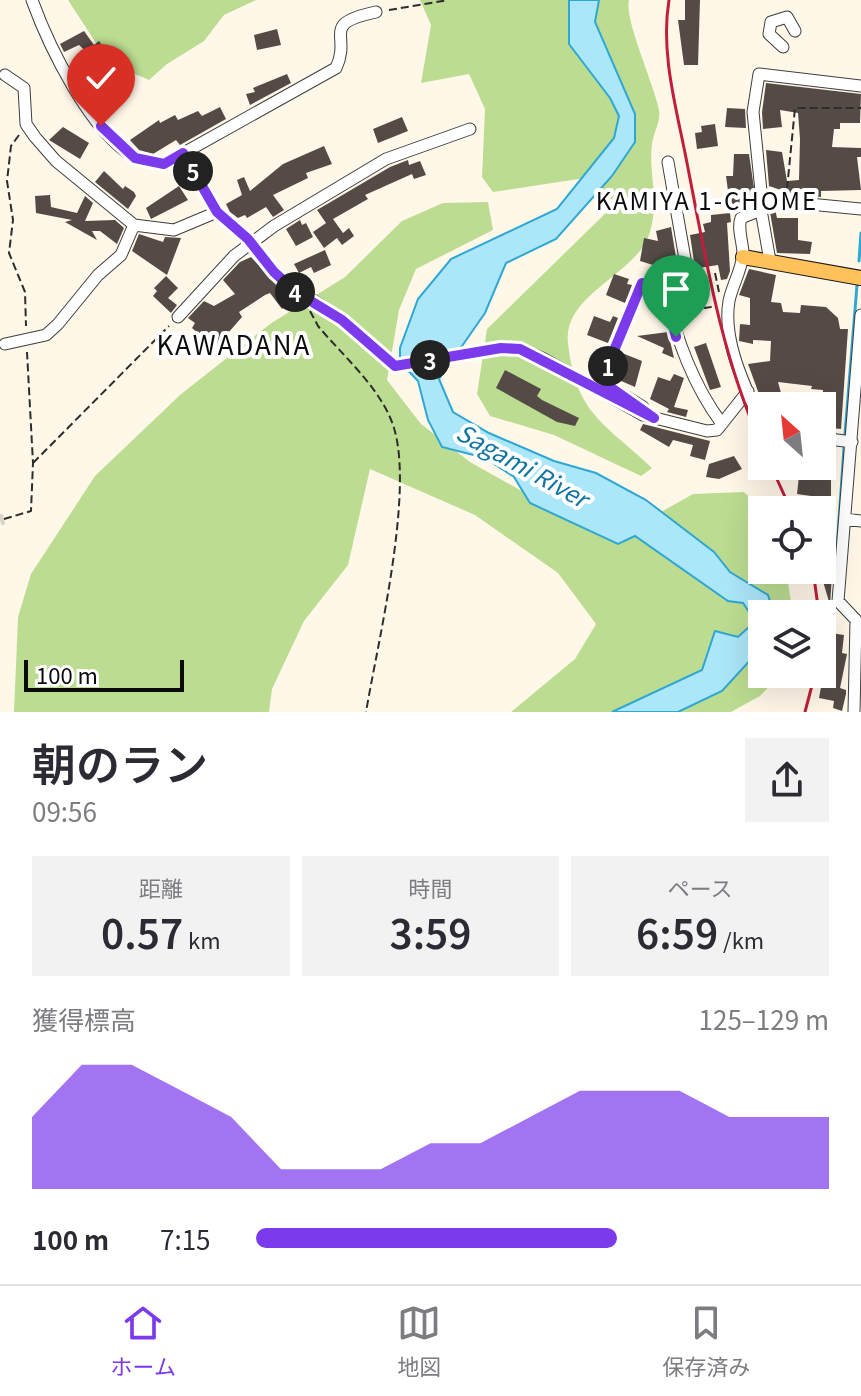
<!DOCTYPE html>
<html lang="ja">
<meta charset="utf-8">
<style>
body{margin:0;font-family:Georgia,"Noto Sans JP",serif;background:#f2f2f3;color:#2b2b33;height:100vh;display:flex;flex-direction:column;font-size:30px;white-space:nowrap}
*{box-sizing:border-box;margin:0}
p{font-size:26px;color:#7c7c81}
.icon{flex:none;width:44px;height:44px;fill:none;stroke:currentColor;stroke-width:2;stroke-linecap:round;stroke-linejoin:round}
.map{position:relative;height:712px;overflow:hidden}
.panel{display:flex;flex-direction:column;background:#fff;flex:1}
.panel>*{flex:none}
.needle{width:52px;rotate:333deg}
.tools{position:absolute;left:748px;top:392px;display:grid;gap:16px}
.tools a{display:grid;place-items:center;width:88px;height:88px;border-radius:0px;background:#fff;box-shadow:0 8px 32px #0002;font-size:40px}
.scale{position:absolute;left:24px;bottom:20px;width:160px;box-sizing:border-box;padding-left:8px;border:4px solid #0b0b0b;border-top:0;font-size:22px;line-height:28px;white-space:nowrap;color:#0b0b0b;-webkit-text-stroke:6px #fff;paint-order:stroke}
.pin{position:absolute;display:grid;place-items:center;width:68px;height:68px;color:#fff;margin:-82px -34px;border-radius:50% 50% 50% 0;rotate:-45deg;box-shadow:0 0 8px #0007}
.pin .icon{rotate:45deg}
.km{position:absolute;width:40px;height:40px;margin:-20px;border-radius:50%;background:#222;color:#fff;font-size:22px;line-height:40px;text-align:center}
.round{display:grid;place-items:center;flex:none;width:84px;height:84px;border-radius:0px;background:#f2f2f3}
.head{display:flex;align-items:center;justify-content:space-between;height:136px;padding:0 32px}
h1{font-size:44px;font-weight:600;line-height:60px}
.stats{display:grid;grid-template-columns:repeat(3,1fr);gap:12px;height:136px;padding:8px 32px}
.stats div{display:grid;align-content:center;border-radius:0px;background:#f2f2f3;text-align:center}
.stats b{font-size:40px;font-weight:600}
.stats small{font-size:22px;font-weight:400}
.stats p{font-size:22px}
.chart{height:224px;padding:16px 32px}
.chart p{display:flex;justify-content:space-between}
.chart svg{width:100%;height:144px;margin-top:8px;fill:#7c3aed;opacity:.7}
ul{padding:0 32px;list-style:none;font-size:26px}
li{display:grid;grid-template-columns:128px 96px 1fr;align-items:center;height:60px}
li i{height:20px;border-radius:10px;background:#7c3aed}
.tabs{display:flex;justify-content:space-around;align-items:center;height:112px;border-top:2px solid #e1e1e2;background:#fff;font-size:22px;color:#7c7c81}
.tabs a{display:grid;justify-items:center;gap:4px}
.tabs .active{color:#7c3aed}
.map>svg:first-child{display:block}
.forest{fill:#bcdc91}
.water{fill:#ace6f9;stroke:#2fa7d3;stroke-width:2}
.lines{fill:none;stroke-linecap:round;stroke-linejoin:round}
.stream{stroke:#2fa7d3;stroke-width:3}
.building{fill:#544b47}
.minor-tunnel{stroke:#dad4c8;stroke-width:11;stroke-dasharray:11 5.5;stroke-linecap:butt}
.minor-casing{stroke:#3e3e3e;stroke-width:13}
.major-casing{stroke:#1c1c1c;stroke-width:16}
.path{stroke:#2d2d2d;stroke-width:2;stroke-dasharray:8 4;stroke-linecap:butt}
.minor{stroke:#fff;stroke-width:11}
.major{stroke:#ffc159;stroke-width:14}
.rail{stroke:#c11e3b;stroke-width:3}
.route-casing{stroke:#fff;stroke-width:16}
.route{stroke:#7c3aed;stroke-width:10}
.labels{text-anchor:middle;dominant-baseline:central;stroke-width:8;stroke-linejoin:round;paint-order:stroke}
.neighbourhood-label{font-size:24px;letter-spacing:2px;fill:#0b0b0b;stroke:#fff}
.water-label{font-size:24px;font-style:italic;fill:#1075a1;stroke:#fff}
.quarter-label{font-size:26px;letter-spacing:2px;fill:#0b0b0b;stroke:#fff}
</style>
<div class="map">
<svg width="861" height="712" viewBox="0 0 861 712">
<rect width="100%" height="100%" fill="#fff8e9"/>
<!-- forest -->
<path class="forest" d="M68 0H256L224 15 204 41 167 64 149 80 109 63Z
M420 0H629C624 19 654 84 659 110 661 122 653 133 652 145 648 178 661 197 649 235 636 274 562 295 568 343 576 415 604 422 652 468L641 476 554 435 490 416 477 394 487 329 616 203 585 178 493 192 482 177 485 109 469 74 421 83 431 25Z
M488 202 493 230 416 269 399 310 387 380 421 424 470 462 559 512 629 530 693 494 744 492 763 510 762 570H786L793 614H762V674H781L760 696 731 712H511L575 659 596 624 558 573 475 515 370 469 348 565 304 621 272 689 269 712H14L18 617 31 574 95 476 180 395 270 324 345 277 402 221 443 203Z"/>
<!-- water -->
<path class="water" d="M569 0H599L595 22 635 114V142L612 176 556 239 506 263 485 313 439 379 453 412 489 433 554 461 596 473 646 500 714 552 730 572 768 595 774 614H762V641L755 655 722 691 678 712H612L702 670 715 631 738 637 749 627 751 615 743 603 728 601 635 536 618 544 530 503 514 477 485 458 442 447 428 420 418 381 400 362V348L418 299 451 259 557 209 614 138 619 116 610 98 569 44Z"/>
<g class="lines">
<!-- stream -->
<path class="stream" d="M859 261 861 233
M845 434 857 285
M836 564 844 448"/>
</g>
<!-- building -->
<path class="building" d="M685 0H700L698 65H684L678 20H685Z
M277 29 281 45 257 50 254 35Z
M84 31 94 45 99 41 104 48 92 57 79 45 64 52 60 44Z
M287 74 291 83 250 105 246 94 255 92 253 88Z
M766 83 861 94 860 123H840V129H834L832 147 861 148V157H857L861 190 821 191V197L793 194 769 186 766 150 782 152 787 181 799 180 800 139 798 113 780 110 782 127 763 129 762 112Z
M220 107 226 119 180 145 176 140 153 154 139 150 130 140 159 120 160 123 175 115 178 120 198 111 202 116Z
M727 108 745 109 746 128 725 127Z
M402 117 408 131 378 143 373 129Z
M715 124 718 146 697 149 695 133 702 132 701 126Z
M63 127 89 143 80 159 49 140Z
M324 146 332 164 306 173 308 178 273 195 284 210 273 217 266 207 247 218 245 215 238 218 230 212 226 204 242 195 237 180 244 177 250 191 283 164Z
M734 154H749L756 202 730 206 726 176H733Z
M408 160 409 165 420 161 426 175 414 179 412 174 365 195 368 199 333 219 343 233 349 228 354 236 342 245 337 238 324 248 313 232 326 223 317 210 390 167Z
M104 171 123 189 125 186 134 192 136 196 128 209 95 182Z
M179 186 188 200 151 219 146 208Z
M50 195 51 207 77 213 85 196 93 203 85 221 115 220 124 228 117 244 100 231H92L97 240 65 222 72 220 36 213 35 196Z
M775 209 777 218H798V240L812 242 810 254 777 253 770 212Z
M730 213 731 222 727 223 730 271 727 279 721 280 718 265 699 268 700 274 696 275 690 235 705 232 703 224 711 222V215Z
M300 220 302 225 306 223 313 237 296 246 286 229Z
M671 227 681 287 673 289 666 269 640 261 644 238 658 241 656 231Z
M139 234 163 242 165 237 181 238 167 275 132 251Z
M325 250 331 265 314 273 311 267 299 273 294 264Z
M251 257 293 301 282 309 270 293 265 295 239 312 242 317 215 348 192 328 195 323 188 318 204 301 214 306 235 294 223 280 240 262Z
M749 269 776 275 771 302 781 303 783 312 800 313 801 305 826 307 838 318 840 329H848L841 429 822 427 823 390 811 389 812 386 778 382 783 400 776 403 777 406 763 405 748 364 770 361 771 341 753 340V344L739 341 740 324 750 325V298L739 295Z
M614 274 629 279 627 284 632 285 625 303 606 295Z
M166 276 178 288 168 298 177 305 171 313 153 296 157 291 154 288Z
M594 316 610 322 613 316 618 318 608 343 587 335Z
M668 332 674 358 662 353 664 348 637 336Z
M706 343 721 387 710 390 694 347Z
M622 353 642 361 635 387 612 377Z
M505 370 541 389 537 396 542 400 579 418 575 426 557 422 496 388Z
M674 374 684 378 674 407 688 410 686 417 667 412 669 409 650 399 658 377 670 381Z
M643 424 710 441 705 460 690 456 693 445 673 440 669 447 640 430Z
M734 456 742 469 719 479 706 477 709 464Z
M796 466H831V546L834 547 830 605 822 578V510H817L818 497 797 494 799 476 795 475Z
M831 633 844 635 842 653 847 654 840 688 846 690V694L842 711 833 708 834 701 819 698Z"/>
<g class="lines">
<!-- minor-tunnel -->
<path class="minor-tunnel" d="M0 520 4 519"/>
<defs>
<path id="minor" d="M32 0C49 47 90 131 134 157 142 162 155 162 164 164L336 68C352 35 319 24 376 12
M783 47 769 34 771 22 787 17 795 31
M5 75 24 88 26 124 35 137 56 161 134 225 174 230 217 212
M861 86 759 74 753 112 761 191 768 200 861 209
M183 153 217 212 246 237 280 278 342 320 395 366 501 348 520 349 542 358 643 415 707 431 717 430 748 391
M765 204 761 210 770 261
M761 210 741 218C737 229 743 242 743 254 742 269 732 286 729 301 722 342 746 388 762 425
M667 299 691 293 668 162
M178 317 234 256 274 226 386 159 470 129
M5 344 46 335 58 324 98 275 121 255 134 225
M643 407 606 384 603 377 642 283 665 292C677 340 693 385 722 424
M822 438 852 442
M845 519 861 521
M854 712 856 620 838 601 861 315"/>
<path id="major" d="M743 257 861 278"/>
</defs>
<!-- minor casing -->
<use href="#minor" class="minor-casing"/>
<!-- major casing -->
<use href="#major" class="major-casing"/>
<!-- path -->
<path class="path" d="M389 10 448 0
M19 135 11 146 7 181 13 220 9 253 25 292 26 326
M787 189 795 108H861
M715 273 719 292
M703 295 705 308 717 306
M310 311 318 326C343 356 382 389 394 428 414 494 378 641 366 712
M33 463 169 326
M4 519 31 511 33 463 27 352"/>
<!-- minor -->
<use href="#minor" class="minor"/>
<!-- major -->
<use href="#major" class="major"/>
<!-- rail -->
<path class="rail" d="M669 0C660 54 677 110 687 163 706 260 721 355 762 446
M771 466 791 510
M813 570 819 614
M805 712 815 674"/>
</g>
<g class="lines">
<defs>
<path id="route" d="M101 126 135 158 164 164 183 153 217 212 248 239 274 272 296 292 342 320 395 366 501 348 520 349 654 418 606 384 603 377 642 283 665 292 676 337"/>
</defs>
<!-- route casing -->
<use href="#route" class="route-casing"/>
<!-- route -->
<use href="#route" class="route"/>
</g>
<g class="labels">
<!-- neighbourhood labels -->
<g class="neighbourhood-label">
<text x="707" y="199">KAMIYA 1-CHOME</text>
</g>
<!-- water labels -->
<g class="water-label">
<text transform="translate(523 464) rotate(29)">Sagami River</text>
</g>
<!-- quarter labels -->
<g class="quarter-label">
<text x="234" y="343">KAWADANA</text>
</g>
</g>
</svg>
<div class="tools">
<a><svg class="needle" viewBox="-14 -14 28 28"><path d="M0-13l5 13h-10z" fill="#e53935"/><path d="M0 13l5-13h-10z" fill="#7c7c81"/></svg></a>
<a><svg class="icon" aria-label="locate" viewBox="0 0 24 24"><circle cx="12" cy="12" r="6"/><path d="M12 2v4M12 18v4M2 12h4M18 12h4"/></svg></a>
<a><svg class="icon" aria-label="layers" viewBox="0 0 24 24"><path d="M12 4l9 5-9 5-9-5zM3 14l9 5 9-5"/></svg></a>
</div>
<div class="scale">100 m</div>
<div class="pin" style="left:676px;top:337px;background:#1e9e55"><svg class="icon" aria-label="arrive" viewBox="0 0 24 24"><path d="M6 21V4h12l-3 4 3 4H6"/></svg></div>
<div class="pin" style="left:101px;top:126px;background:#d93025"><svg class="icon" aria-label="check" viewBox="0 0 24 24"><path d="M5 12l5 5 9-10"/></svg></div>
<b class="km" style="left:608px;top:366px">1</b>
<b class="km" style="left:430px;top:360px">3</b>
<b class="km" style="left:295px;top:292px">4</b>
<b class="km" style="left:193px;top:171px">5</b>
</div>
<section class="panel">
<div class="head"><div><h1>朝のラン</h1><p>09:56</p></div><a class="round"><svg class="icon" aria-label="share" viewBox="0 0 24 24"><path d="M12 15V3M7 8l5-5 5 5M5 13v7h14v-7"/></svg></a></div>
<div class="stats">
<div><p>距離</p><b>0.57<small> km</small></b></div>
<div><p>時間</p><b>3:59</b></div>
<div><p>ペース</p><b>6:59<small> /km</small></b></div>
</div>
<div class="chart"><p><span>獲得標高</span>125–129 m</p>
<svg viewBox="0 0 160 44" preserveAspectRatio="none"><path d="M0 44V22L10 6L20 6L30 14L40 22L50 38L60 38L70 38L80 30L90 30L100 22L110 14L120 14L130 14L140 22L150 22L160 22V44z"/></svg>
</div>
<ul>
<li><b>100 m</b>7:15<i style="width:63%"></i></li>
</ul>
</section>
<nav class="tabs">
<a class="active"><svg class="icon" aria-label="home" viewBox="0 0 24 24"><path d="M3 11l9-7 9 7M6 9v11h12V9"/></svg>ホーム</a>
<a><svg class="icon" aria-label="map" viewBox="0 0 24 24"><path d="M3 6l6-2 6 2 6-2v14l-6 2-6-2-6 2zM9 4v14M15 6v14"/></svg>地図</a>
<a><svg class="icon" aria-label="saved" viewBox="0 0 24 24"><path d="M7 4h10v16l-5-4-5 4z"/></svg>保存済み</a>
</nav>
